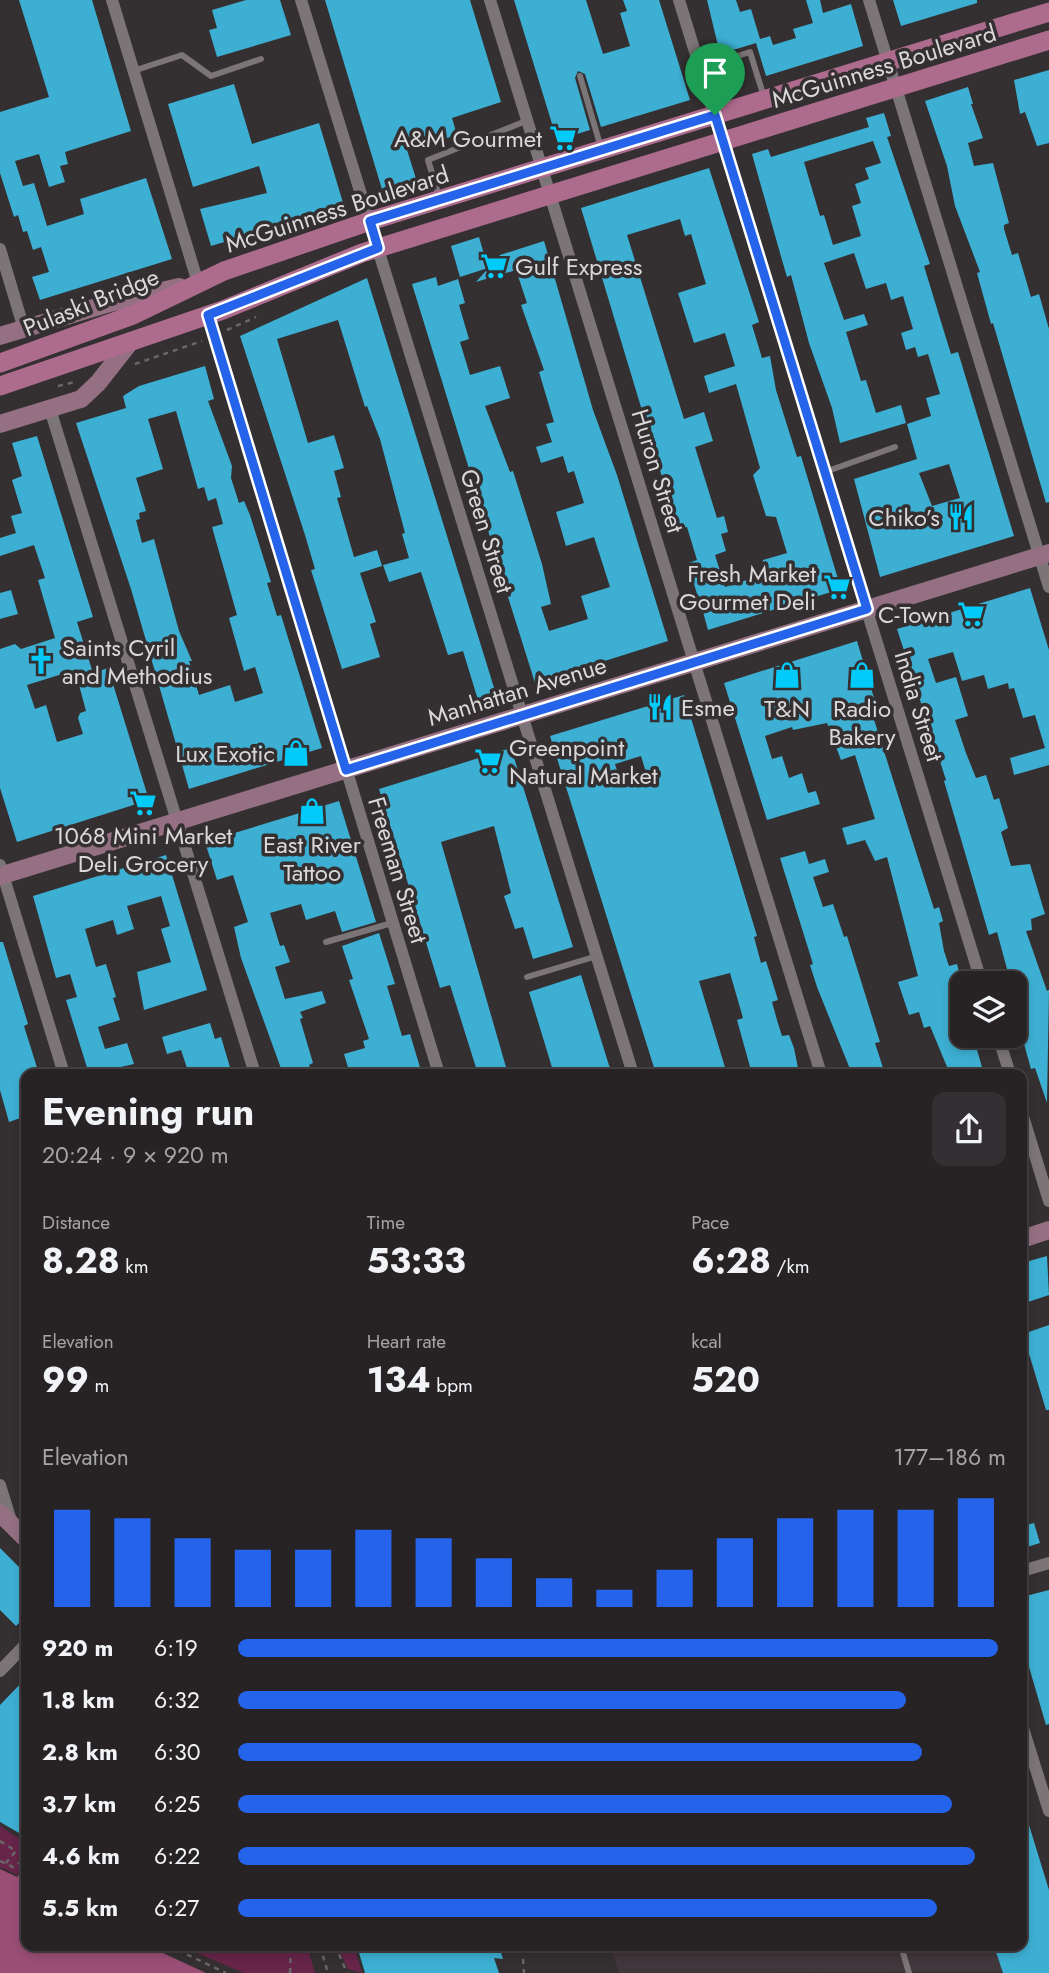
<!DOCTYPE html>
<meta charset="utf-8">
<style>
body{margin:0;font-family:Jost,sans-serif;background:#332f32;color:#f1f3f6;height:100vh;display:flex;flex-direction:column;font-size:26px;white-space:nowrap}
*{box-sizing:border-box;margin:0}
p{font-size:23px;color:#a4a4a7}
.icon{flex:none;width:38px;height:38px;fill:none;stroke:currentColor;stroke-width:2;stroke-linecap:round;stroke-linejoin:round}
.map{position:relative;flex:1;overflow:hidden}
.details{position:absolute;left:21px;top:1069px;width:1006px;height:882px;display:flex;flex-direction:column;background:#272325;border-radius:14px;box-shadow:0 4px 10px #0003,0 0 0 2px #434042}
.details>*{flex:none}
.tools{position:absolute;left:950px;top:971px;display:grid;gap:14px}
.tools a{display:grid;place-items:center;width:77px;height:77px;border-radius:14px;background:#272325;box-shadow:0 4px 10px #0003,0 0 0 2px #434042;font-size:35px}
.pin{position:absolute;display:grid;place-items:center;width:60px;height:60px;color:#fff;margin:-72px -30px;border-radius:50% 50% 50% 0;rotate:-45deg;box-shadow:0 0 7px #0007}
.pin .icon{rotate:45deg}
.round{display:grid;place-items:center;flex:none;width:74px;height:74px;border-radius:14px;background:#332f32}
.head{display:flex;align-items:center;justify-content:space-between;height:119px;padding:0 21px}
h1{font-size:38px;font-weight:700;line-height:52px}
.figures{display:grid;grid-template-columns:repeat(3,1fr);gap:10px;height:119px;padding:7px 21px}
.figures div{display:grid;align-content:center}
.figures b{font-size:35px;font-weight:700}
.figures small{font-size:19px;font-weight:400}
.figures p{font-size:19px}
.chart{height:196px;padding:14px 21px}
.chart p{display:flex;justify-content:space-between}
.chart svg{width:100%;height:126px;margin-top:7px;stroke:#2563eb;stroke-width:6}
ul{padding:0 21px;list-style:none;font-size:23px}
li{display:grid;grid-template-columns:112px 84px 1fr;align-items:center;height:52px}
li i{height:18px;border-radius:9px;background:#2563eb}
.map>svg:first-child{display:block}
.built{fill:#41363b}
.green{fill:#662549}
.water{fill:#9a4e76}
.building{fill:#3dafd2;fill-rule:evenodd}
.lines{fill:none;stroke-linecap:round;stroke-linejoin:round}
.path{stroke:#6a6668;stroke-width:2.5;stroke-dasharray:5 5;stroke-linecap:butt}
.lane{stroke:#7b7577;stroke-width:6}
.street{stroke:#7b7577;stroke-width:12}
.secondary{stroke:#947082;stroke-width:18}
.primary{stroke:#ad6b8d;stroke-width:19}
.route-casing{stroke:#fff;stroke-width:14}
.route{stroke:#2563eb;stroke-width:9}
.labels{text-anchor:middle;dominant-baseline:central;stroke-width:7;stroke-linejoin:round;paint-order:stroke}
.street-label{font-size:24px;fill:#dbd8d9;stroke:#342f31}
.poi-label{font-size:24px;fill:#dbd8d9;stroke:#342f31;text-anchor:end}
</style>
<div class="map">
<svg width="1049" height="1973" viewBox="0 0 1049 1973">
<rect width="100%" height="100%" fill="#342f31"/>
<!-- built -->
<path class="built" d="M1022 1803 1049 1890V1972L619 1973 610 1946H1022Z"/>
<!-- green -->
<path class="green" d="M0 1826 26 1843V1863L17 1875 0 1867Z
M180 1946H307L315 1973H244Z
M337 1946H354L362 1973 348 1969Z"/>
<!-- water -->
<path class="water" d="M26 1866V1946H148L206 1973H0V1869L17 1877Z"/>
<!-- building -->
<path class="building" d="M19 0H92L131 131 65 152 68 164 60 166 65 182 49 187 39 154 15 161 23 186 34 183 47 226 84 214 80 199 146 178 172 259 40 300 32 277 49 272 41 247 33 250 27 231 23 232 18 215 14 217 0 173V112L49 97Z
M246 0H280L291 35 217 57 209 30 217 28 212 10Z
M325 0H470L501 102 452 118 457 135 407 150 418 185 384 196Z
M514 0H586L603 54 630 46 620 13 627 11 623 0H659L690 100 601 127 585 74 578 71 575 78 590 130 557 140Z
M707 0H736L740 12 751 9 760 39 770 36 773 45 796 38 793 29 813 23 806 0H820L823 13 851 4 863 46 766 76 756 43 720 54Z
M893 0H977V3L901 26Z
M1049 70V143L1037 146 1025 112 1020 114 1014 80Z
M234 84 252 144 319 123 344 206 211 246 200 209 267 193 259 166 193 187 168 104Z
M968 87 973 104H971L983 138 968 143 974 166 993 163 1009 223 1004 225V229L1012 255 1018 253 1031 297 1039 294 1049 329V502L1046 503 993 323 991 324 977 273 980 272 955 206 947 166 925 101Z
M884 113 891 136 887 137 930 264 924 266 946 338 951 354 958 352 1014 536 880 577 854 479 917 459 907 424 931 416 926 398 940 394 928 354 918 357 915 347 906 350 901 333 913 329 903 296 891 300 886 283 866 289 854 253 824 263 844 320 864 314 868 325 846 332 861 381 866 380 876 413 901 405 906 423 840 443 832 408 809 343 791 275 787 277 782 260 752 154 768 149 771 157 869 127 866 118ZM873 141 881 163 865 168 869 179 855 184 861 203 852 206 861 236 833 245 824 215 820 216 804 162ZM949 464 960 498 932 506 919 473Z
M709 168 759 322 752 325 762 358 770 356 776 390 797 457 801 456 841 589 708 630 700 601 696 602 697 594 688 563 697 560 687 527 678 530 581 208ZM680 219 685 236 691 234 706 284 678 293 694 343 725 333 735 366 704 376 709 393 736 384 760 468 753 475 766 516 776 517 787 553 763 560 762 568 748 573 750 579 725 587 715 555 726 551 721 534 728 532 724 516 717 518 695 447 713 441 704 412 684 419 627 235Z
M479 237 488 268 460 277 451 246Z
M544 241 593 410 617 475 668 641 535 683 508 597 511 596 502 566H499L412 284 436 277 438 286 458 279 465 303 459 305 469 339 460 342 470 375 500 366 510 398 485 406 510 472 513 471 542 564 551 604 541 607 549 631 588 619 581 596 610 587 594 537 566 546 556 512 584 503 574 471 568 473 563 456 541 463 536 447 552 442 546 424 554 422 539 372 544 370 521 305 527 303 516 270 476 282 500 255Z
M367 278 496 694 478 700 463 651 448 655 421 572 389 582 383 565 409 558 402 534 405 533 380 439 367 406 365 407 338 320 277 339 308 443 334 435 344 468 334 471 341 497 337 498 354 557 377 550 382 566 360 573 376 622 370 624 380 657 342 669 311 570 315 569 305 535 240 336Z
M205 366 214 399 208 401 232 466 231 478 239 503 244 501 250 515 271 582 267 583 277 616 281 615 322 748 189 789 131 589 76 423 126 408 123 396 139 386ZM176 411 198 489 204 487 208 501 216 498 223 524 212 527 237 615 229 618 244 671 255 667 263 693 235 702 230 685 199 695 189 661H192L179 631 154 539 142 543 136 520 140 519 139 513 146 511 136 478 163 469 148 419Z
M37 436 93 617 77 622 93 673 108 668 149 800 17 842 0 788V649L15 644 21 649 55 638 38 580 45 578 34 545 0 556V538L16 533 11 516 22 513 12 480 22 476 12 443ZM75 670 86 711 80 713 78 718 83 734 57 742 46 705 35 709 27 685Z
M1030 588 1049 650V765L1014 775 1010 758 1045 748 1035 715 1023 718 1014 688 1009 689 1008 683 988 689 984 675 962 681 953 652 928 659 936 683 956 677 968 716 955 720 966 753 976 778 986 775 994 800 999 798 1008 828 1001 832 1011 866 1030 864 1045 914 1031 919 1032 930 1026 931 1047 991 1049 990 1047 1103 1035 1068 1031 1069 1015 1012V978L1010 980 997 932 989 935 944 781 946 780 897 629Z
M11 590 18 614 0 619V593Z
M857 641 877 708 871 710 934 909 939 907 943 921 939 923 944 951 949 966 957 964 962 983V1036H973L984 1074H950L930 1026 924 1028 919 1012 909 1015 898 982 918 976 887 857 875 861 865 840 847 845 842 828 875 819 855 755 841 760 827 723 793 730 792 727 765 736 772 759 782 756 789 778 802 773 808 793 816 791 820 804 767 820 724 683Z
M684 695 757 936 754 937 761 963 766 961 778 1000 772 1002 777 1020 782 1036 789 1035 794 1048 798 1068 788 1071 789 1074H752L737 1020 743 1018 730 973 699 981 727 1074H656L550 736ZM641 756 648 779 622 787 615 764Z
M511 748 573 947 533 959 523 927 515 929 504 896 511 893 494 826 441 842 508 1074H478L450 985 440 988 379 789Z
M339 801 376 922 342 932 335 911 306 920 301 904 270 913 280 946 284 945 290 962 275 967 285 999 322 991 326 1003 300 1012 303 1018 300 1019 313 1063 309 1065 312 1074H283L241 958 234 927 248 922 233 875 217 880 205 842Z
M805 851 809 864 825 859 829 872 813 877 823 907 833 904 844 937 847 936 880 1042 875 1043 885 1074H852L817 987 810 965 813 964 780 858Z
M166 855 207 990 144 1010 137 972 171 962 161 929 170 926 161 896 127 906 134 929 117 935 113 920 85 929 96 967 106 964 116 997 113 998 120 1020 98 1027 105 1049 127 1043 134 1064 89 1074 66 1000 77 997 70 974 56 978 33 896Z
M379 933 395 984 387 986 402 1036 410 1034 422 1074H350L344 1054 365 1048 363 1041 369 1039 349 980 353 979 342 946Z
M0 942H3L28 1024 24 1026 39 1074H26V1116L9 1122 0 1090Z
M581 975 607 1059 612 1074H554L529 992Z
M210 1023 215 1039 221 1037 232 1074H189L181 1050 167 1054 162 1037Z
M1047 1256 1049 1295 1022 1304V1263Z
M1049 1325V1410H1046L1023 1334Z
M1034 1523 1040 1543 1027 1547 1022 1526Z
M0 1548 26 1574V1616L16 1626 0 1610Z
M1049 1590V1724L1046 1725 1022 1643V1597Z
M26 1678V1837L0 1822V1705Z
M1022 1812H1025L1049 1890V1973H1003L994 1946H1022Z
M357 1946H499L503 1959 494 1958 499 1973H365Z"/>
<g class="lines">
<!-- path -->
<path class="path" d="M227 330 256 317
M135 364 202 341
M58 386 75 382
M0 1841 16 1851 5 1864
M0 1861 13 1867 26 1859
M169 1946 226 1973
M320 1946 328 1973
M321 1948 338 1952 347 1973
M523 1959 524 1973
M290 1973 291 1946"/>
<!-- lane -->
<path class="lane" d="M700 68 750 52 764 97
M133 71 182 55 211 76 261 59
M580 76 601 148
M439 196 428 160 526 121
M825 472 895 447
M326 942 392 923
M527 977 597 956
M901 1946 909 1973"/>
<!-- street -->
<path class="street" d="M112 0 198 283
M301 0 633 1074
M490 0 821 1074
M679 0 982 984
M869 0 1049 587
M0 249 24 329
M208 315 439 1074
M50 409 255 1074
M0 865 64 1074
M998 1036 1010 1074
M1022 1113 1049 1201
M0 1485 11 1521
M1022 1571 1049 1563
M0 1671 26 1644
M1022 1725 1049 1811
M521 1946 522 1947"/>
<!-- secondary -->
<path class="secondary" d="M0 336 110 303 179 287
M0 424 81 399 98 383 131 341
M0 876 1049 553
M1022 1239 1049 1230
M0 1513 26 1539"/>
<!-- primary -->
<path class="primary" d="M0 363 133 315 224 271 370 221 1049 12
M0 386 223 310 362 253 1049 40"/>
</g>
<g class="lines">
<defs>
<path id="route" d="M715 115 867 609 346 770 208 315 378 248 370 221Z"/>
</defs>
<!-- route casing -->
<use href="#route" class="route-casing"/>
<!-- route -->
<use href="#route" class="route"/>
</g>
<!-- icons -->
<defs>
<symbol id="supermarket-bare" viewBox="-9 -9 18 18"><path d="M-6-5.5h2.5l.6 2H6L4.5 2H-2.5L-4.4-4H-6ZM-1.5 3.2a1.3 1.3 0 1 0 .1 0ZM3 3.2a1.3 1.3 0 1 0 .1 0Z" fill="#02cbf9" stroke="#342f31" stroke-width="2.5" paint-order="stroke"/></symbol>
<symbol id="restaurant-bare" viewBox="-9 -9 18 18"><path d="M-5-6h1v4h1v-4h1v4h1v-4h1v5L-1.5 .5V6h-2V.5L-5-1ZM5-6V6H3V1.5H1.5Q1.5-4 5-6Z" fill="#02cbf9" stroke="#342f31" stroke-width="2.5" paint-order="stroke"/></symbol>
<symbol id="church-bare" viewBox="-9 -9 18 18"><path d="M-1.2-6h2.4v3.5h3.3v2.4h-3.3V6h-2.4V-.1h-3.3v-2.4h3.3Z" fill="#02cbf9" stroke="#342f31" stroke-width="2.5" paint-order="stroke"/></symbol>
<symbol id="shop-bare" viewBox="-9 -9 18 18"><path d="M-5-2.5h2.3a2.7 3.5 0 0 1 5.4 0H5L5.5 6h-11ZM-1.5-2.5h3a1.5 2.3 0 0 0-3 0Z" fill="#02cbf9" stroke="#342f31" stroke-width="2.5" paint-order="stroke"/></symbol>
</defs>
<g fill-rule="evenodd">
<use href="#supermarket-bare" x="544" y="119" width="38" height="38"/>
<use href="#supermarket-bare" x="475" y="247" width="38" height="38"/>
<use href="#restaurant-bare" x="942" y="498" width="38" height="38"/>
<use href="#supermarket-bare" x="818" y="568" width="38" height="38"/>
<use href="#supermarket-bare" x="952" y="595" width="38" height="38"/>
<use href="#church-bare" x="22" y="642" width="38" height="38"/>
<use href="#shop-bare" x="768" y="656" width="38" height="38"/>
<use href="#shop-bare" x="843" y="656" width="38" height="38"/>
<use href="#restaurant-bare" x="641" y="688" width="38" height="38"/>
<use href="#shop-bare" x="277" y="734" width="38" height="38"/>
<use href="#supermarket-bare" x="469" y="742" width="38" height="38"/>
<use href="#supermarket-bare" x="124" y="784" width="38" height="38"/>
<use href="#shop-bare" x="293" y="792" width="38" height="38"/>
</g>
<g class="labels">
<!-- street labels -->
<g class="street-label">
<text transform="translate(884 66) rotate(-17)">McGuinness Boulevard</text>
<text transform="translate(337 209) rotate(-18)">McGuinness Boulevard</text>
<text transform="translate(91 302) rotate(-22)">Pulaski Bridge</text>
<text transform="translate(658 471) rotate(73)">Huron Street</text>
<text transform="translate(487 531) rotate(73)">Green Street</text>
<text transform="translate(517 691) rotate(-17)">Manhattan Avenue</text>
<text transform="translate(919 706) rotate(73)">India Street</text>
<text transform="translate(398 870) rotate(73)">Freeman Street</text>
</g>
<!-- poi labels -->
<g class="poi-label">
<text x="542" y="138">A&amp;M Gourmet</text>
<text x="515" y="266" text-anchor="start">Gulf Express</text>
<text x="940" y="517">Chiko’s</text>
<text x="816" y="573">Fresh Market<tspan x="816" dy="28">Gourmet Deli</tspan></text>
<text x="950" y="614">C-Town</text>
<text x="62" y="647" text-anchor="start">Saints Cyril<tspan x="62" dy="28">and Methodius</tspan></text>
<text x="681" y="707" text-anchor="start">Esme</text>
<text x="787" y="708" text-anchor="middle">T&amp;N</text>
<text x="862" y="708" text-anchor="middle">Radio<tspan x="862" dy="28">Bakery</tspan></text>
<text x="509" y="747" text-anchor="start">Greenpoint<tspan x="509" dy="28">Natural Market</tspan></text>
<text x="275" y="753">Lux Exotic</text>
<text x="143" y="835" text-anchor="middle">1068 Mini Market<tspan x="143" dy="28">Deli Grocery</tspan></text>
<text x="312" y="844" text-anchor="middle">East River<tspan x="312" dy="28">Tattoo</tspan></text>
</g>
</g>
</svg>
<div class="tools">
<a><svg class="icon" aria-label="layers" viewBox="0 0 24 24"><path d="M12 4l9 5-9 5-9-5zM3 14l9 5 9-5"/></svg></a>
</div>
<div class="pin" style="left:715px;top:115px;background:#1e9e55"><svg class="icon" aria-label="arrive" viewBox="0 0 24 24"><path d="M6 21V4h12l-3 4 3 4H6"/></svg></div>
<section class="details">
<div class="head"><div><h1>Evening run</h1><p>20:24 · 9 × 920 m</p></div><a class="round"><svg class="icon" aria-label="share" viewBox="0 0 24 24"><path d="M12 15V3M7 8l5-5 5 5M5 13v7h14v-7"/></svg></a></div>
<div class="figures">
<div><p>Distance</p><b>8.28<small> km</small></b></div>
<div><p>Time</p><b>53:33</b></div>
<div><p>Pace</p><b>6:28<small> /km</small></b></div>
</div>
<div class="figures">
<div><p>Elevation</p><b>99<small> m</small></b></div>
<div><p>Heart rate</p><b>134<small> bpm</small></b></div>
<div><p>kcal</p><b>520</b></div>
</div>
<div class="chart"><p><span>Elevation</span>177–186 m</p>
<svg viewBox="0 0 160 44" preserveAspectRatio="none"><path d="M5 44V10M15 44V13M25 44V20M35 44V24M45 44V24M55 44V17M65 44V20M75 44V27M85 44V34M95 44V38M105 44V31M115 44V20M125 44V13M135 44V10M145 44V10M155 44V6"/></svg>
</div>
<ul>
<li><b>920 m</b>6:19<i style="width:99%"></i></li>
<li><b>1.8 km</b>6:32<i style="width:87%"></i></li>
<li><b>2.8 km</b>6:30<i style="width:89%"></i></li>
<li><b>3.7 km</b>6:25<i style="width:93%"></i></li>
<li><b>4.6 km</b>6:22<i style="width:96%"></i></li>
<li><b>5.5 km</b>6:27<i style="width:91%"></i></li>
</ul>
</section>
</div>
